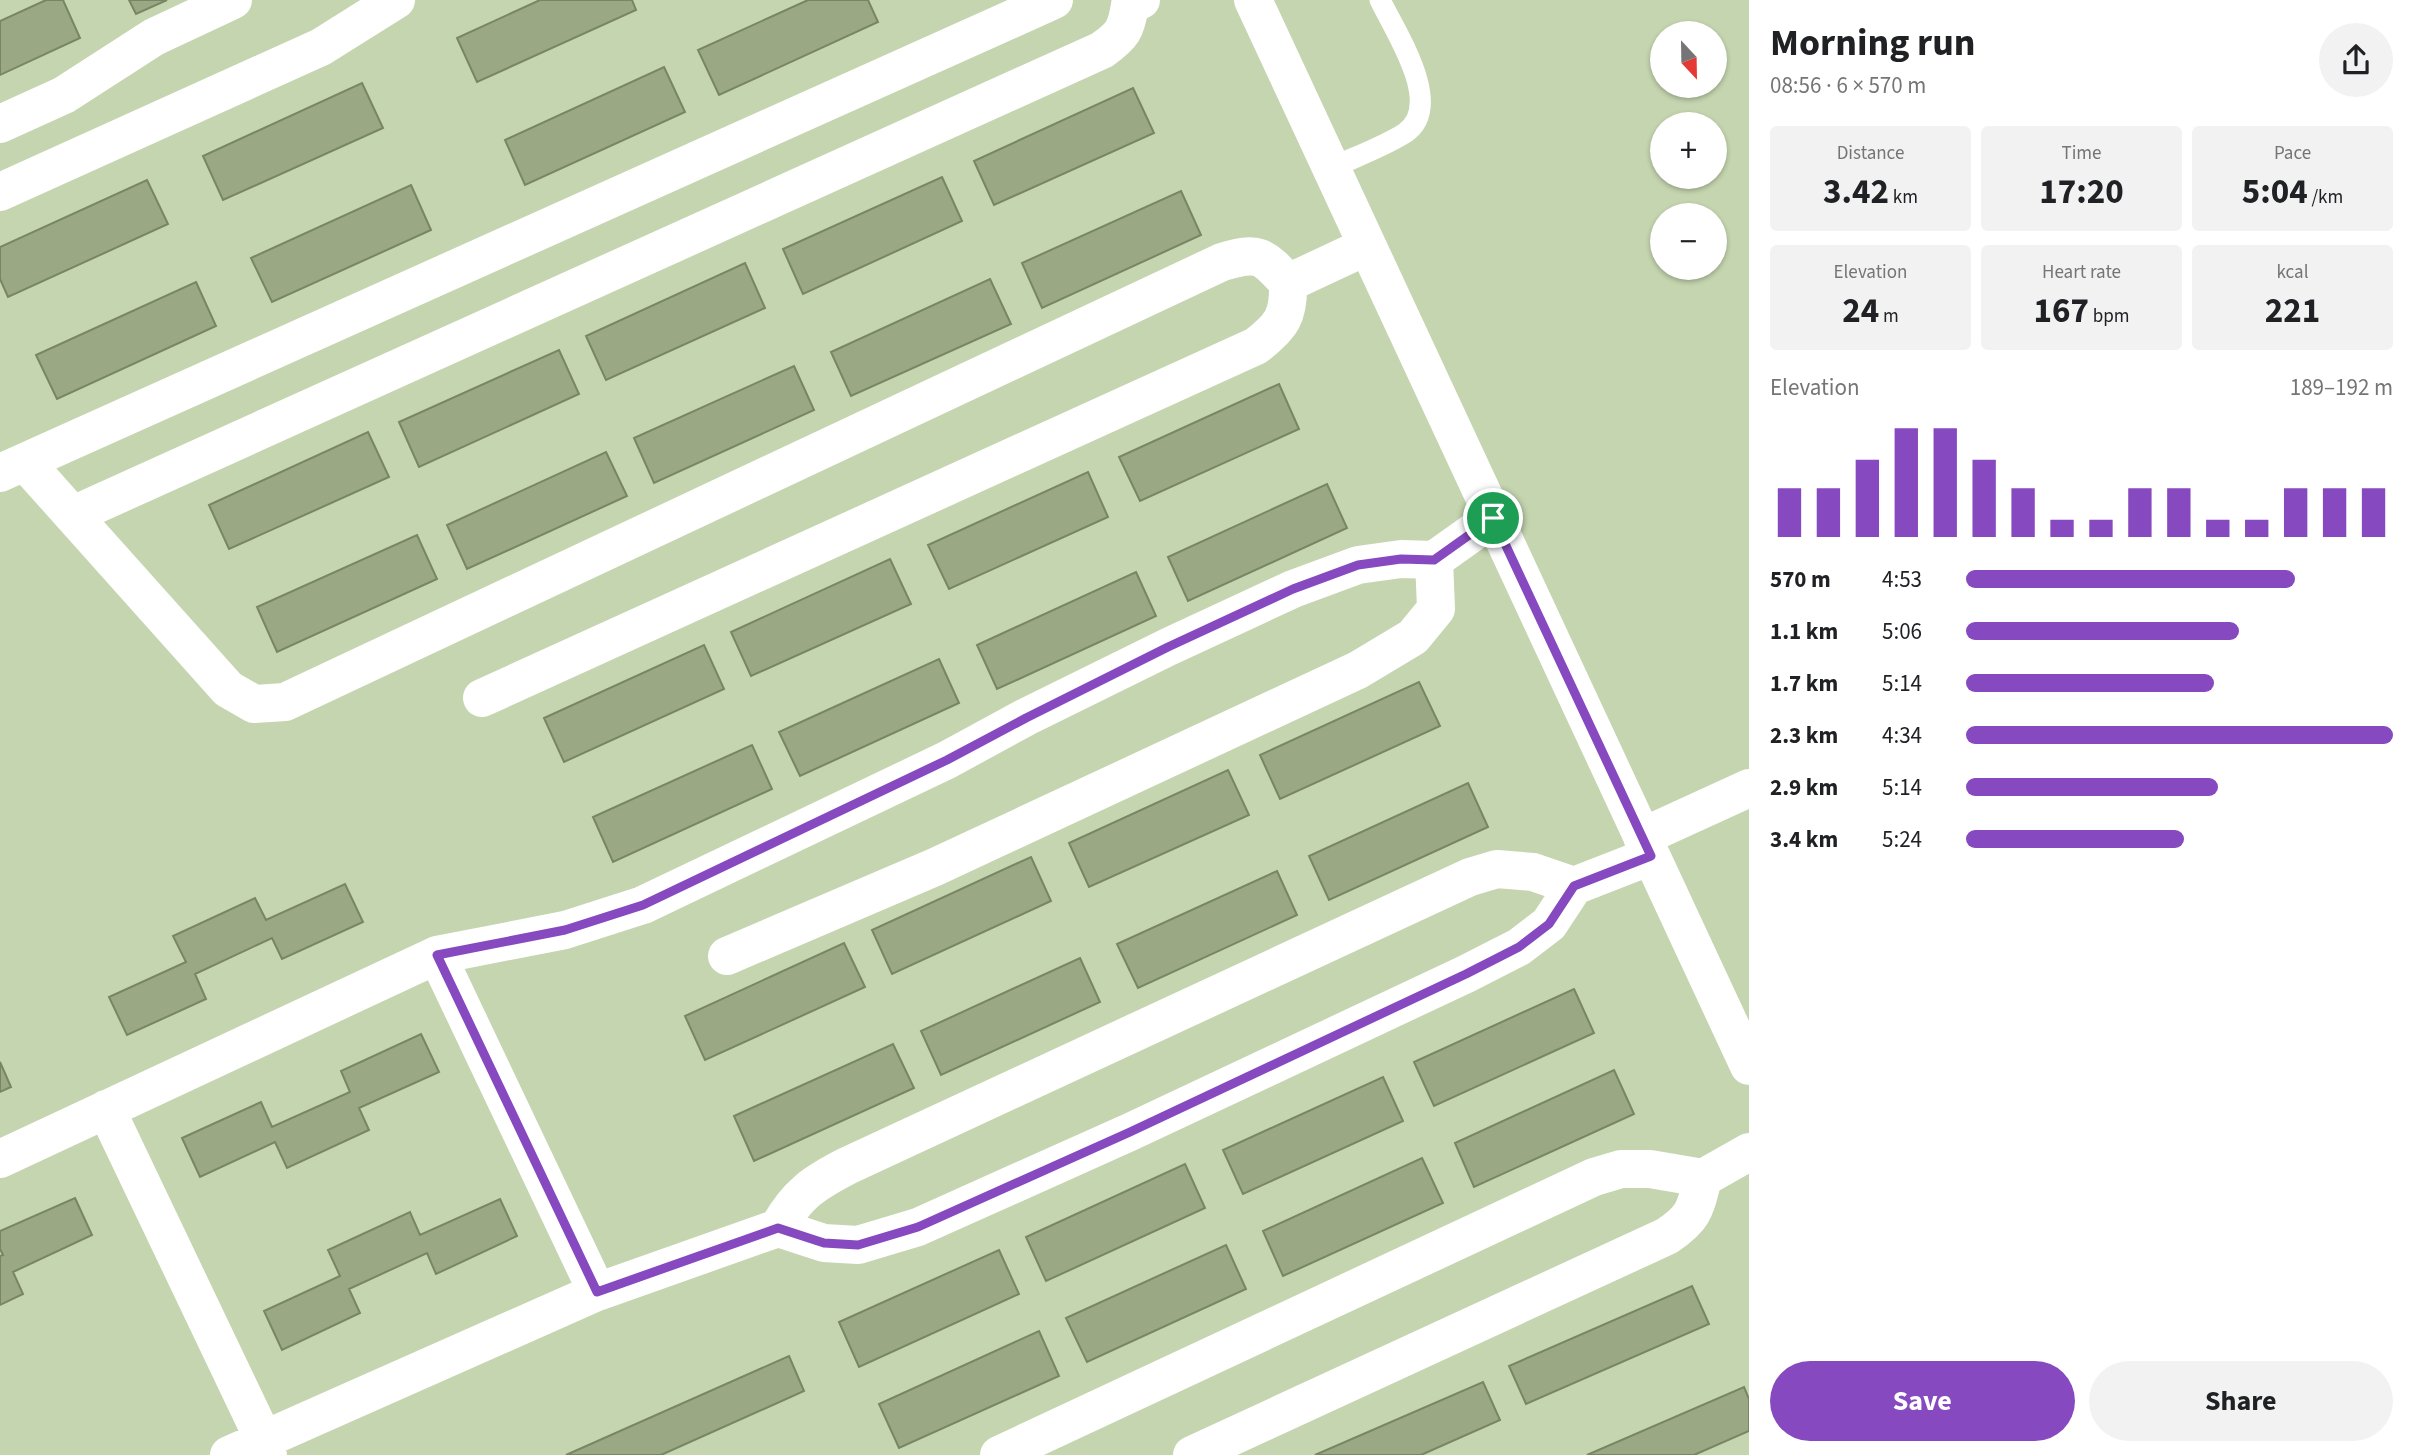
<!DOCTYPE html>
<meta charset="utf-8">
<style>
body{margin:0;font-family:"Source Sans 3",sans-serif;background:#f2f2f2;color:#202124;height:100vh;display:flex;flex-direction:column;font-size:26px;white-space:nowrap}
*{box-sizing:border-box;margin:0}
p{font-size:23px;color:#757577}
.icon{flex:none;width:38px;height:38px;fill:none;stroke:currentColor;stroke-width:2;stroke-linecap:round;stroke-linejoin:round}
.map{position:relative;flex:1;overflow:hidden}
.sheet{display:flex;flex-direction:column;background:#fff;width:665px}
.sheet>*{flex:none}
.needle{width:46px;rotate:158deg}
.fabs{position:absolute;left:1650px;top:21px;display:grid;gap:14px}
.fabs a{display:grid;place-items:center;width:77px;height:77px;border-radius:50%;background:#fff;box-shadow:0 2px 5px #0004;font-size:35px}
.pin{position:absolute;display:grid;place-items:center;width:60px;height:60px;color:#fff;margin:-30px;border:4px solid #fff;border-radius:50%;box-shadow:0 2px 7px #0007}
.round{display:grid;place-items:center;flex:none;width:74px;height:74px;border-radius:37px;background:#f2f2f2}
.headline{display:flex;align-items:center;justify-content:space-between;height:119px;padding:0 21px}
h1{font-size:38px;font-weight:700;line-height:52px}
.stats{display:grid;grid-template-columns:repeat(3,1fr);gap:10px;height:119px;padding:7px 21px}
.stats div{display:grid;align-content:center;border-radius:7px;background:#f2f2f2;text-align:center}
.stats b{font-size:35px;font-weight:700}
.stats small{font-size:19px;font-weight:400}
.stats p{font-size:19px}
.chart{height:196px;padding:14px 21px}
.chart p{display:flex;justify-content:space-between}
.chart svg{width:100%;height:126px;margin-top:7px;stroke:#8749bf;stroke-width:6}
.button{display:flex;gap:14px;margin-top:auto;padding:14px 21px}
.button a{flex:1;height:80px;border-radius:42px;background:#8749bf;color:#fff;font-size:28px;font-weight:700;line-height:80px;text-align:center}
.button a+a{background:#f2f2f2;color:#202124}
ul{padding:0 21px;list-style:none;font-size:23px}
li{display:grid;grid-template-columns:112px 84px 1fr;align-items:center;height:52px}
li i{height:18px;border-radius:9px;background:#8749bf}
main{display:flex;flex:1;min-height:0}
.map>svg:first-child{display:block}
.building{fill:#9aa884;stroke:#788664;stroke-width:2}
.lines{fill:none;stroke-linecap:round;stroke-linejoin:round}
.service{stroke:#fff;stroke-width:21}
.minor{stroke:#fff;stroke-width:38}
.route-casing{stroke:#fff;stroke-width:14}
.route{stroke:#8749bf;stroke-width:9}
</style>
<main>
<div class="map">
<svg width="1749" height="1455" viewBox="0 0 1749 1455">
<rect width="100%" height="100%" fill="#c5d5af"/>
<!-- building -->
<path class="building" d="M46 0H63L80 38 0 75V21Z
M129 0H167L136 14Z
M540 0H632L636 10 477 82 457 38Z
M808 0H868L878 22 719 95 698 50Z
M664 67 685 112 525 185 505 140Z
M362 83 383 128 223 200 203 156Z
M1133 88 1154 133 994 205 974 161Z
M942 177 962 221 803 294 783 249Z
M147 180 168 224 8 297 0 279V247Z
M411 185 431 230 272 302 251 258Z
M1181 191 1201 235 1042 308 1022 263Z
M745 263 765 308 606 380 586 336Z
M990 279 1011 324 851 396 831 352Z
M196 282 216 326 57 399 36 355Z
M559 350 579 394 419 467 399 422Z
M794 366 814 410 654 483 634 438Z
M1279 384 1299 429 1140 501 1119 457Z
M368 432 389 477 229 549 209 505Z
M606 452 627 496 467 569 447 525Z
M1088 472 1108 517 949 589 928 545Z
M1327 484 1347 528 1188 601 1168 557Z
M417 535 437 579 277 652 257 607Z
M890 559 911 604 751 676 731 632Z
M1136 572 1156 616 997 689 977 645Z
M704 645 724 689 564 762 544 718Z
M939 659 959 703 800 776 779 732Z
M1419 682 1440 726 1280 799 1260 755Z
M752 745 772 789 613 862 593 817Z
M1228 770 1249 815 1089 887 1069 843Z
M1468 783 1488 827 1329 900 1309 856Z
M1031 857 1051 901 892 974 872 930Z
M1277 871 1297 915 1138 988 1117 944Z
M345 884 363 922 282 959 272 938 195 974 206 999 127 1035 109 997 186 962 173 936 255 898 266 920Z
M844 943 865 987 705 1060 685 1016Z
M1080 958 1100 1002 941 1075 921 1031Z
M1574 989 1594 1033 1434 1106 1414 1062Z
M421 1034 439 1072 359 1108 369 1130 287 1168 275 1142 200 1177 182 1138 261 1102 272 1127 350 1092 341 1071Z
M893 1044 914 1088 754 1161 734 1116Z
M0 1062 11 1087 0 1092Z
M1614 1070 1634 1114 1474 1187 1455 1143Z
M1383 1077 1403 1121 1243 1194 1223 1150Z
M1422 1158 1443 1203 1283 1276 1263 1231Z
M1185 1164 1205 1208 1046 1281 1026 1237Z
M75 1198 92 1235 13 1272 23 1294 0 1305V1256L3 1255 0 1249V1231Z
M500 1199 517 1236 436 1274 427 1253 349 1289 360 1313 282 1350 264 1311 340 1276 328 1250 410 1212 420 1235Z
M1226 1245 1246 1289 1087 1362 1066 1318Z
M999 1250 1019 1294 859 1367 839 1322Z
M1692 1286 1709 1324 1526 1404 1509 1366Z
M1039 1331 1059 1376 899 1448 879 1404Z
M789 1356 804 1391 661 1455H566Z
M1483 1382 1500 1420 1421 1455H1315Z
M1744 1387 1749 1399V1431L1694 1455H1587Z"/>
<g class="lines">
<!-- service -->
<path class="service" d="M1331 168C1355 157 1383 147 1405 133 1445 106 1396 33 1380 0"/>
<!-- minor -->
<path class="minor" d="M1253 0 1749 1066
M0 124 64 95 154 37 233 0
M0 192 321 47 396 0
M25 462 228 689 254 704 285 702 1222 262C1259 251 1263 255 1288 283
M0 473 1054 0
M73 515 1102 50C1123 35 1126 30 1130 5L1141 0
M482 698 1256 346C1282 326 1289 316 1288 283L1367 246
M1642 837 1749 788
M437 955 565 930 643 905 947 760 1026 717 1168 647 1293 589 1358 565 1401 559 1434 560 1493 518
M727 956 935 867 1358 670 1413 637 1436 609 1434 560
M106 1109 263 1438 268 1455
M0 1159 437 955 597 1292
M778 1228C797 1194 814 1183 847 1166L1470 877 1497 869 1533 872 1574 886
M229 1455 597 1292 778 1228 824 1243 858 1245 918 1227 1130 1132 1466 974 1519 947 1549 924 1574 886 1651 856
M999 1455 1594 1177 1621 1169H1650L1703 1178
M1192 1455 1667 1236C1695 1217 1695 1209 1703 1178L1749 1152"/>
</g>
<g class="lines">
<defs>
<path id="route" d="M1493 518 1651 856 1574 886 1549 924 1519 947 1466 974 1130 1132 918 1227 858 1245 824 1243 778 1228 597 1292 437 955 565 930 643 905 947 760 1026 718 1168 647 1293 589 1358 565 1401 559 1434 560Z"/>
</defs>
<!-- route casing -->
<use href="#route" class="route-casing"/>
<!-- route -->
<use href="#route" class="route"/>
</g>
</svg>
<div class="fabs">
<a><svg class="needle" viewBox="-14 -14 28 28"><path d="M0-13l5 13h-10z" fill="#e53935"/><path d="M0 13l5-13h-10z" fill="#757577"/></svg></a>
<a>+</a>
<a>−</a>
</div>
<div class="pin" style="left:1493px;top:518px;background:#1e9e55"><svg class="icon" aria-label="arrive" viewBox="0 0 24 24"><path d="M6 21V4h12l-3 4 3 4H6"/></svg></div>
</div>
<section class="sheet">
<div class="headline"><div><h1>Morning run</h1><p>08:56 · 6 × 570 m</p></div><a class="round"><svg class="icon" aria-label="share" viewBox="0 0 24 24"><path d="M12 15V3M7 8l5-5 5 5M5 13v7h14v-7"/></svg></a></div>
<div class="stats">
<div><p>Distance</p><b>3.42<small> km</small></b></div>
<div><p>Time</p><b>17:20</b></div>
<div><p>Pace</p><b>5:04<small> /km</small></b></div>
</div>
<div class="stats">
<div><p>Elevation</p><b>24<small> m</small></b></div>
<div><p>Heart rate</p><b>167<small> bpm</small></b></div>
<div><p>kcal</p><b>221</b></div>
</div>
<div class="chart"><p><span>Elevation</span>189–192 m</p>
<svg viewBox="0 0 160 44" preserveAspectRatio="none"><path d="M5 44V27M15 44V27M25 44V17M35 44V6M45 44V6M55 44V17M65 44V27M75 44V38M85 44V38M95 44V27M105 44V27M115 44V38M125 44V38M135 44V27M145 44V27M155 44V27"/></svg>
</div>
<ul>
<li><b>570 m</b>4:53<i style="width:77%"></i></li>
<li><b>1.1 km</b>5:06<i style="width:64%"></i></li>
<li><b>1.7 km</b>5:14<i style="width:58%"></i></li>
<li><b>2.3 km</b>4:34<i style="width:100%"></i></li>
<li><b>2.9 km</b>5:14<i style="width:59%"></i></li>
<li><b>3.4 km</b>5:24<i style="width:51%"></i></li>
</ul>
<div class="button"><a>Save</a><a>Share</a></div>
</section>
</main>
